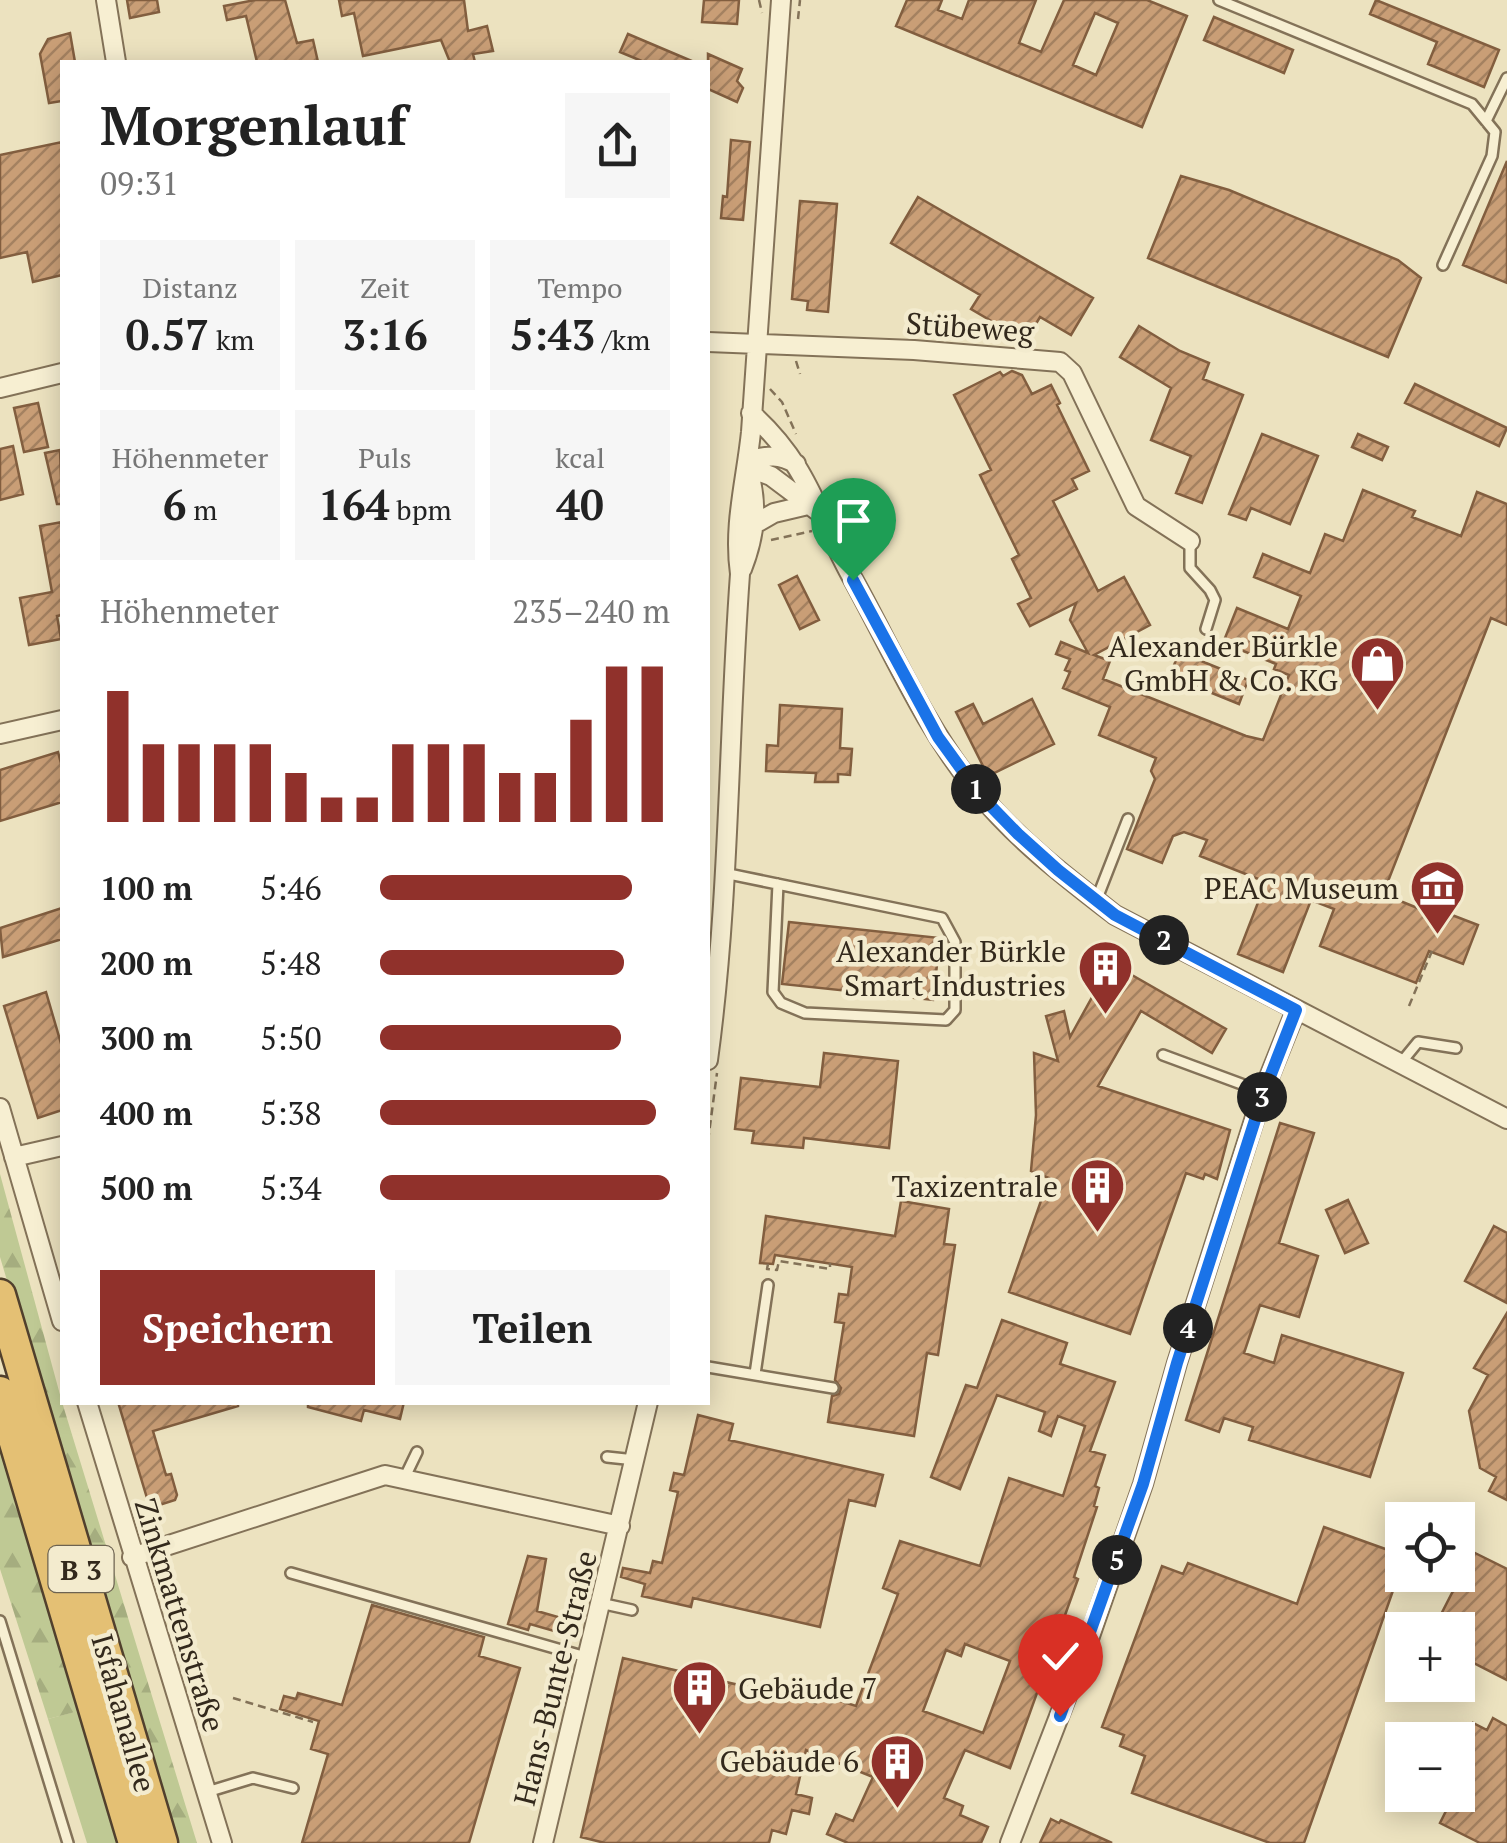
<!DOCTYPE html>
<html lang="de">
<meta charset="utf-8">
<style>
body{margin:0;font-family:"PT Serif",serif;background:#f6f6f6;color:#222;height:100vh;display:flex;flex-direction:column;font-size:38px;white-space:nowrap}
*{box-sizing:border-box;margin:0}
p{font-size:32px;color:#767676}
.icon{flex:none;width:55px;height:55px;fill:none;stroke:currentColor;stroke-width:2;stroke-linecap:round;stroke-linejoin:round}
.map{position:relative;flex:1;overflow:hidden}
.details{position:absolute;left:60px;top:60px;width:650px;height:1345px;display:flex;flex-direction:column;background:#fff;border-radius:0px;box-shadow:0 5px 25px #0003}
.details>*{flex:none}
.buttons{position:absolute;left:1385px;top:1502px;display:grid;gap:20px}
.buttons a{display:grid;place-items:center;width:90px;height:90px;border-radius:0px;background:#fff;box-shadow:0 5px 25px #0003;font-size:50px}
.pin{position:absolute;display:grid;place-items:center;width:85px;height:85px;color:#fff;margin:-102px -42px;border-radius:50% 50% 50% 0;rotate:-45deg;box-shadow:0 0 10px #0007}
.pin .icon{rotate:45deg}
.km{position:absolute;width:50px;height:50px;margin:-25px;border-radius:50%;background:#222;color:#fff;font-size:28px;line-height:50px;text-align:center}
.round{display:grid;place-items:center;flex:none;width:105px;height:105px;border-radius:0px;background:#f6f6f6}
.headline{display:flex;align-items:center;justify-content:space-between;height:170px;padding:0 40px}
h1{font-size:55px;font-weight:800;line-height:75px}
.figures{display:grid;grid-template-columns:repeat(3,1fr);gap:15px;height:170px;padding:10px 40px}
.figures div{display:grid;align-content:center;border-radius:0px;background:#f6f6f6;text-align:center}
.figures b{font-size:42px;font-weight:800}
.figures small{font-size:28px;font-weight:400}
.figures p{font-size:28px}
.chart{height:280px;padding:20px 40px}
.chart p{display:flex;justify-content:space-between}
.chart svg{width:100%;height:180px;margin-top:10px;stroke:#90312b;stroke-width:6}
.action{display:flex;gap:20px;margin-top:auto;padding:20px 40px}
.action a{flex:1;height:115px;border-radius:0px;background:#90312b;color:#fff;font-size:40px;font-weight:800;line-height:115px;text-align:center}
.action a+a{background:#f6f6f6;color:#222}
ul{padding:0 40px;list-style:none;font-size:32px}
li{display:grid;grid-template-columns:160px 120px 1fr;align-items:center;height:75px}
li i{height:25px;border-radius:12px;background:#90312b}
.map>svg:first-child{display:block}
.grass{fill:#bfc994}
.forest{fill:url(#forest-firs)}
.building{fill:url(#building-hatch);stroke:#825e3f;stroke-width:2.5;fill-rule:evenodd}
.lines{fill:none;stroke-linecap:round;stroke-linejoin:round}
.service-casing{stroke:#837258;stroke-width:14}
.minor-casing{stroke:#837258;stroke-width:22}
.trunk-casing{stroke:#51402d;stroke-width:35}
.path{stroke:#837258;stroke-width:2.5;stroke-dasharray:8 5;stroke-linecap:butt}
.service{stroke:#f7efd2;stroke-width:9}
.minor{stroke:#f7efd2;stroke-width:18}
.trunk{stroke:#e4c074;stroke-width:30}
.route-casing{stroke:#fff;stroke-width:20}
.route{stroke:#1a73e8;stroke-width:12}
.labels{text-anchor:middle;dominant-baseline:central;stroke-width:9;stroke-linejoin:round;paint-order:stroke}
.shield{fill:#f3ebce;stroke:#6d6351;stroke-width:2.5}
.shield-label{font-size:28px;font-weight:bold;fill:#33291c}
.street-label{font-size:30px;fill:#33291c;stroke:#f3ebce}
.poi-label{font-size:30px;fill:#33291c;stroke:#f3ebce;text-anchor:end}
</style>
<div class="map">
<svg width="1507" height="1843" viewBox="0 0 1507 1843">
<defs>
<pattern id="forest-firs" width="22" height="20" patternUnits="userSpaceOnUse" patternTransform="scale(2.5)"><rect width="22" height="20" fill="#bfc994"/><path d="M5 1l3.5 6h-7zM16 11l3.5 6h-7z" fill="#a5ad7f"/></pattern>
<pattern id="building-hatch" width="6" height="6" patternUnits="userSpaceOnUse" patternTransform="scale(2.5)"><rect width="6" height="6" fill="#c99e76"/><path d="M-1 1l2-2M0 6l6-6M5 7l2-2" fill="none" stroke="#a48160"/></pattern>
</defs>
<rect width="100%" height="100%" fill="#ece2bf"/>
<!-- grass -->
<path class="grass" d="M0 1433 123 1843H87L48 1719 78 1711 0 1454Z"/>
<!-- forest -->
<path class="forest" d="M0 1174 62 1402 197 1843H175L0 1257Z
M0 1454 79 1711 48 1719 0 1569Z"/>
<!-- building -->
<path class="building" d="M127 0H157L159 12 130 18Z
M255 0H285L297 43 313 40 318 62H257L246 16 227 20 224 6Z
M339 0H464L468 31 487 26 493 51 473 54 475 62H450L441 40 363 56 354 13 342 16Z
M704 0H739L737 24 702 22Z
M907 0H942L938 10 962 19 969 0H1036L1019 43 1041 52 1064 0H1147L1187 16 1142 127 896 26ZM1095 13 1118 23 1096 75 1073 65Z
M1376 0 1499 50 1484 87 1428 64 1437 42 1370 14Z
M1214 17 1293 50 1284 73 1204 40Z
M70 33 75 62H62V101L49 103 40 54 48 39Z
M628 34 694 62H644L620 52Z
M708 54 742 69 737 81 743 88 737 102 708 89Z
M731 140 750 142 743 220 721 218 723 196 727 197Z
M62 142V275L33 282 27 252 0 258V155Z
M1507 161V283L1463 265Z
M1181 176 1229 190 1398 260 1421 278 1388 357 1148 258Z
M918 197 1093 298 1071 335 1040 317 1031 332 1021 326 1018 330 1007 324 1005 329 971 309 980 295 891 243Z
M800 201 837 204 828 312 807 310 808 301 792 299Z
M1139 326 1180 351 1209 363 1203 379 1243 395 1202 503 1176 493 1191 456 1151 440 1171 388 1120 357Z
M1012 371 1022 375 1032 394 1051 385 1060 403 1057 405 1089 471 1072 479 1077 489 1053 501 1098 591 1124 577 1150 625 1094 655 1110 661 1103 679 1246 736 1263 740 1289 675 1274 669 1276 664 1223 643 1237 608 1288 629 1301 596 1254 577 1263 554 1310 573 1325 534 1343 541 1363 490 1415 511 1412 517 1461 536 1477 492 1507 504V625L1491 618 1383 894 1442 918 1444 912 1478 925 1463 964 1429 951 1416 983 1320 946 1334 909 1311 900 1283 972 1238 954 1266 882 1200 856 1207 840 1184 832 1173 836 1162 863 1127 849 1155 779 1151 771 1156 758 1099 735 1110 707 1063 688 1070 672 1065 670 1070 659 1056 654 1061 642 1088 653 1070 620 1076 603 1030 626 1018 604 1031 598 1012 559 1019 555 980 475 991 470 954 395 1000 372 1003 376Z
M1415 384 1507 428 1499 446 1405 403Z
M38 403 48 447 24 452 14 408Z
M1262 434 1318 456 1290 524 1251 508 1246 520 1229 514Z
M1358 434 1388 447 1382 460 1352 447Z
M13 446 23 494 0 500V449Z
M60 450 62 504H57L45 453Z
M62 522V615L57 616 61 639 29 645 20 598 52 592 40 526Z
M797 576 819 620 800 629 779 585Z
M1179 652 1248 680 1239 704 1170 676Z
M1032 699 1054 744 988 776 956 712 973 704 983 724Z
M780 705 842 709 840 748 852 749 850 775 838 774V782H815L816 773 766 771 767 745 778 746Z
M58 752 62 767V802L0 821V770Z
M62 908V939L3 957 0 928Z
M789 922 940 938 933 1000 782 984Z
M1111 963 1226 1029 1212 1053 1141 1011 1098 1086 1230 1130 1217 1179 1205 1174 1203 1179 1186 1173 1130 1334 1009 1292 1049 1178 1031 1171 1036 1115 1034 1053 1058 1061 1046 1016 1064 1011 1070 1037Z
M46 992 62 1047V1110L38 1118 4 1006Z
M824 1053 898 1061 889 1148 804 1138 803 1148 752 1143 754 1131 735 1129 741 1078 820 1087Z
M1280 1123 1314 1133 1279 1243 1318 1256 1299 1317 1260 1305 1244 1353 1274 1363 1282 1335 1403 1373 1370 1477 1249 1440 1253 1427 1224 1418 1219 1432 1186 1420Z
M1348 1200 1368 1243 1345 1253 1326 1210Z
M901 1201 949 1209 944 1244 955 1245 938 1355 927 1353 914 1436 828 1422 832 1396 839 1394 841 1388 835 1380 844 1323 835 1322 839 1294 848 1295 852 1267 775 1255 773 1264 760 1263 766 1216 895 1236Z
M1494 1226 1507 1233V1303L1465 1281Z
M1507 1313V1500L1489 1491 1496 1477 1480 1468 1469 1411 1488 1375 1474 1368Z
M1002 1320 1067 1343 1060 1364 1115 1382 1090 1451 1105 1455 1095 1486 1099 1488 1094 1506 1097 1507 1074 1577 1078 1579 1010 1768 965 1750 944 1798 963 1806 960 1815 988 1827 981 1843H848L827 1834 836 1814 853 1821 873 1777 806 1750 796 1794 812 1798 809 1814 792 1810 786 1834 772 1830 769 1843H605L581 1837 623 1658 816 1703 818 1694 856 1706 898 1594 883 1588 900 1541 980 1566 1009 1478 1063 1496 1085 1426 1058 1416 1051 1436 1039 1431 1045 1412 997 1395 960 1489 931 1477 966 1385 977 1388ZM965 1644 1010 1661 983 1733 923 1711 946 1650 961 1656Z
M118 1402H238V1406L153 1431 166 1475 171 1474 177 1495 175 1500 150 1508Z
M308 1402H404L400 1419 364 1410 361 1421 308 1407Z
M698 1415 733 1424 729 1440 883 1475 875 1506 849 1500 820 1627 693 1598 691 1607 642 1596 645 1584 621 1577 623 1568 650 1573 653 1561 662 1563 678 1492 670 1490 674 1473 684 1475Z
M1324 1527 1402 1555V1565L1304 1843H1270L1132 1793 1145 1756 1120 1746 1124 1735 1102 1727 1162 1566 1183 1574 1188 1563 1297 1604Z
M1473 1552 1507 1569V1680L1458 1655V1630H1433Z
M528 1556 546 1559 537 1611 572 1621 568 1635 530 1624 528 1630 508 1624Z
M372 1605 484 1637 479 1656 520 1668 469 1843H302L328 1754 311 1749 319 1721 280 1709 284 1696 296 1699 298 1693 342 1705Z
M1493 1718 1507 1726V1843H1480L1440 1823 1454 1795H1458V1754L1473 1723 1487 1730Z
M1051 1819 1059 1823 1061 1820 1112 1843H1040Z"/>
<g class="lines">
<defs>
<path id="service" d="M1219 0 1472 104 1495 132 1492 156 1443 265
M1486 121 1507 78
M1190 541V568L1210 590 1215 600 1206 629
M724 873 942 918 955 942V1010L946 1020 805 1013 781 1003 773 992 778 884
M1096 901 1128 819
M1163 1055 1263 1092
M1400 1064 1418 1042 1456 1048
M708 1367 833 1388
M755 1374 768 1285
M607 1457 635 1460
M404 1479 417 1452
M291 1573 586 1657
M600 1603 632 1610
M0 1621 68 1843
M207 1792 253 1778 293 1788"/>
<path id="minor" d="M106 0 116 62
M708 342 914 350 1060 362 1072 373 1136 506 1190 541
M0 388 62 373
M751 413C811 467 817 516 854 581 893 652 926 729 978 792 1017 840 1067 878 1115 915L1507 1119
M748 460C767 456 779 453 796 464
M747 467 771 476 823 515
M753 525 774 513 808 505
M742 569C756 533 758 505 748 468
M0 734 62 720
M708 1060C730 899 728 736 740 574 733 525 746 481 751 432L781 0
M0 1108 62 1321
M14 1157 62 1146
M87 1402 222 1843
M132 1557 385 1475 620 1526
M543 1843 648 1402
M1010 1843 1089 1639 1143 1484 1177 1363 1263 1092 1296 1010"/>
<path id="trunk" d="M0 1295 162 1843
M0 1392 134 1843"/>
</defs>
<!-- service casing -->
<use href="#service" class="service-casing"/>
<!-- minor casing -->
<use href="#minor" class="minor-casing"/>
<!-- trunk casing -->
<use href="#trunk" class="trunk-casing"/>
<!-- path -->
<path class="path" d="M759 0 762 13
M798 19 800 0
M796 361 800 374
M770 389 782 402 796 434
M771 540 812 531
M1409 1006 1432 951
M708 1141 717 1073
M768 1264 767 1269 777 1270 779 1261 830 1269V1263
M233 1698 313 1722"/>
<!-- service -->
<use href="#service" class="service"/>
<!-- minor -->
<use href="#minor" class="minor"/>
<!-- trunk -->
<use href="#trunk" class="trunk"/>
</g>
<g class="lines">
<defs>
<path id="route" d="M853 580 938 737 980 795 1018 834 1058 870 1115 915 1296 1010 1264 1092 1177 1363 1143 1484 1060 1716"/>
</defs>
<!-- route casing -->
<use href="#route" class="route-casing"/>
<!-- route -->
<use href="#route" class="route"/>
</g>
<!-- icons -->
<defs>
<symbol id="shop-pin" viewBox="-11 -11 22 30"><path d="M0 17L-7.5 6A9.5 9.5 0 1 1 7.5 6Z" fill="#90312b" stroke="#f3ebce"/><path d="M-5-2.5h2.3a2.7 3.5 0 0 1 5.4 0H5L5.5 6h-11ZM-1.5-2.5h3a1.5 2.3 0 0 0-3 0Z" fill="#fff"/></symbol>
<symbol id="museum-pin" viewBox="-11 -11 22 30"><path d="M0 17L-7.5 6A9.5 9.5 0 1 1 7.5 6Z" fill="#90312b" stroke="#f3ebce"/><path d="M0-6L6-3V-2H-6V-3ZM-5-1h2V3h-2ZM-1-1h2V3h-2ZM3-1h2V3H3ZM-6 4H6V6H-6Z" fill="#fff"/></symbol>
<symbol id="building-pin" viewBox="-11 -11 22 30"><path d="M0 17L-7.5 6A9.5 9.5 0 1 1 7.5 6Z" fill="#90312b" stroke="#f3ebce"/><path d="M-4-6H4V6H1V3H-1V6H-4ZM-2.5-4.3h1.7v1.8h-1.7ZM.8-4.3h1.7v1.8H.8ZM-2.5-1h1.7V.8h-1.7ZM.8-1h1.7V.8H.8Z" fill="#fff"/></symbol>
</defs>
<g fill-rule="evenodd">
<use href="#shop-pin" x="1346" y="632" width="63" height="86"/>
<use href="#museum-pin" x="1406" y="856" width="63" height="86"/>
<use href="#building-pin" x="1074" y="936" width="63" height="86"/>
<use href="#building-pin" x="1066" y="1154" width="63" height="86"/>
<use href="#building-pin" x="668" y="1656" width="63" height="86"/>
<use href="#building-pin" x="866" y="1730" width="63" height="86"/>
</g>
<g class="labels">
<!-- shield labels -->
<rect class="shield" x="48.5" y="1546" width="65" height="46" rx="8"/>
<g class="shield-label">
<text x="81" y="1569">B 3</text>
</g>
<!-- street labels -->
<g class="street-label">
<text transform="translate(970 327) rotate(4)">Stübeweg</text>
<text transform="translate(180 1615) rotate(73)">Zinkmattenstraße</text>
<text transform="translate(555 1678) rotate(-76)">Hans-Bunte-Straße</text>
<text transform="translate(124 1713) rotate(74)">Isfahanallee</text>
</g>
<!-- poi labels -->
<g class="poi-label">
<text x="1338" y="646">Alexander Bürkle<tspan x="1338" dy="34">GmbH &amp; Co. KG</tspan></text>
<text x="1399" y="888">PEAC Museum</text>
<text x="1066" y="951">Alexander Bürkle<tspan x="1066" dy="34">Smart Industries</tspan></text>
<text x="1058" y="1186">Taxizentrale</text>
<text x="738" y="1688" text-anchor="start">Gebäude 7</text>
<text x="859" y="1761">Gebäude 6</text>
</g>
</g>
</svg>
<div class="buttons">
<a><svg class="icon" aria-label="locate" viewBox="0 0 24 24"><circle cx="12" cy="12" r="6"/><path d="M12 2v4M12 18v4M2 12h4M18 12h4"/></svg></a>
<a>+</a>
<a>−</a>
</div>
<div class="pin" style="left:853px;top:580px;background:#1e9e55"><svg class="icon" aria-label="arrive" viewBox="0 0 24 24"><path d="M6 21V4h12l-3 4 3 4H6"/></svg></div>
<div class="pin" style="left:1060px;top:1716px;background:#d93025"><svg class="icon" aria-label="check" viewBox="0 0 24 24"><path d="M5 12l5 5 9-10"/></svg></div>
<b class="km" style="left:976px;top:789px">1</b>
<b class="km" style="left:1164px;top:940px">2</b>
<b class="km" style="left:1262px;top:1097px">3</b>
<b class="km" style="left:1188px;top:1328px">4</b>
<b class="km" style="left:1117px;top:1560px">5</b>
<section class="details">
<div class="headline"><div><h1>Morgenlauf</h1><p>09:31</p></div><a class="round"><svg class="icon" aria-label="share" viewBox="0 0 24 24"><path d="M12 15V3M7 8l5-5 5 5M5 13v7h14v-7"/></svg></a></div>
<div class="figures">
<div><p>Distanz</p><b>0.57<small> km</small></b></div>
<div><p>Zeit</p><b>3:16</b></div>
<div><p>Tempo</p><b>5:43<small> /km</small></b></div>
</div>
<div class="figures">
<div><p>Höhenmeter</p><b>6<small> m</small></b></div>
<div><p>Puls</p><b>164<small> bpm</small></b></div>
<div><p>kcal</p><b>40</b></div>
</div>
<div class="chart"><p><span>Höhenmeter</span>235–240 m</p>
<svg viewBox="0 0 160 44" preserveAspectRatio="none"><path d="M5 44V12M15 44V25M25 44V25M35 44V25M45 44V25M55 44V32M65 44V38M75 44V38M85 44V25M95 44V25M105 44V25M115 44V32M125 44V32M135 44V19M145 44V6M155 44V6"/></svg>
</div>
<ul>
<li><b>100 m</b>5:46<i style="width:87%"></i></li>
<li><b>200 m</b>5:48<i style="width:84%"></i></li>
<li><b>300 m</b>5:50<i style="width:83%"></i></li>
<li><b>400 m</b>5:38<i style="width:95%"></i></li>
<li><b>500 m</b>5:34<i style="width:100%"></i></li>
</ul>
<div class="action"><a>Speichern</a><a>Teilen</a></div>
</section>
</div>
